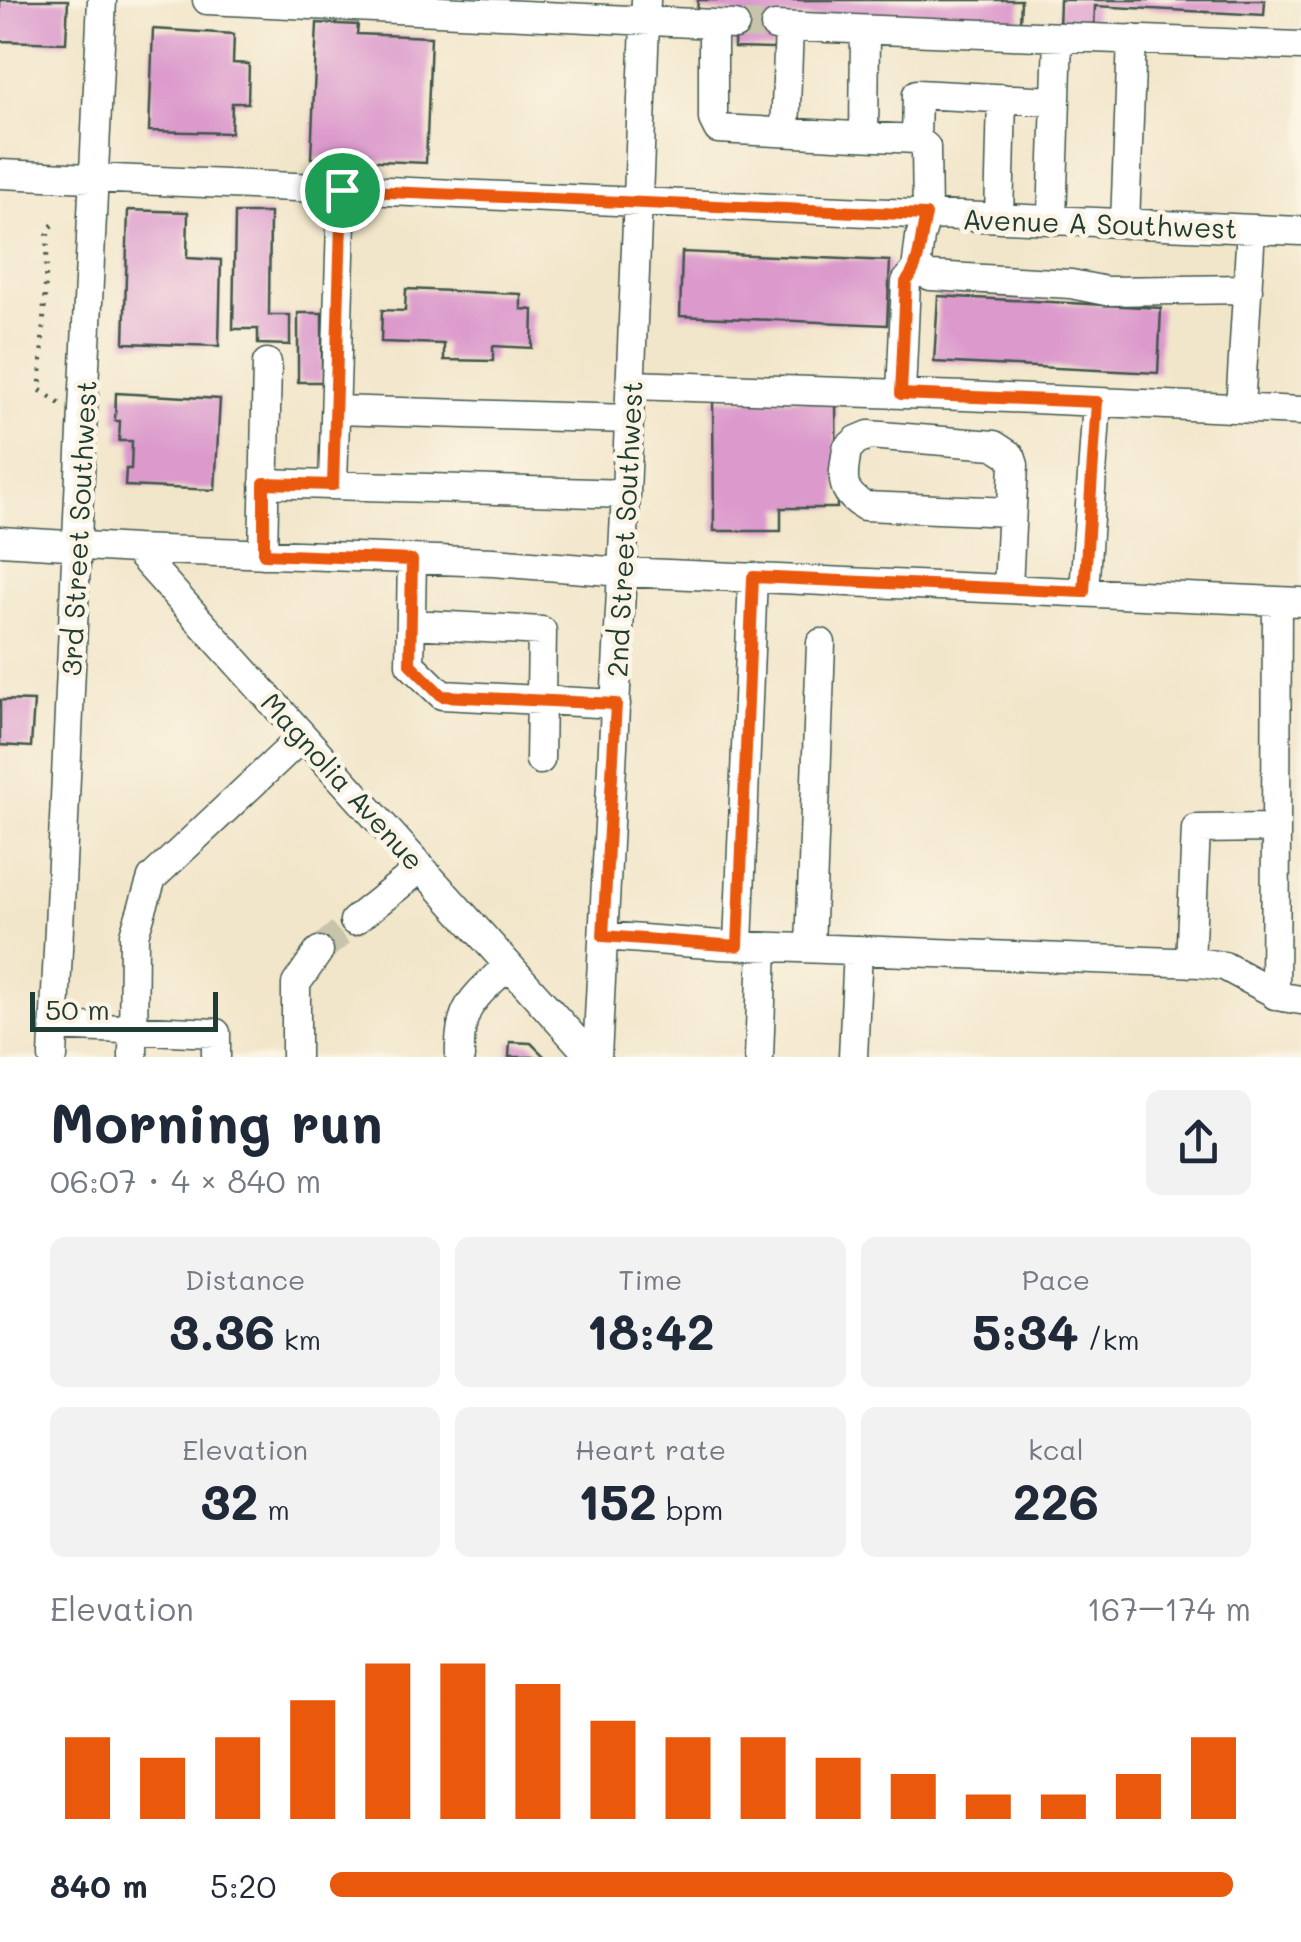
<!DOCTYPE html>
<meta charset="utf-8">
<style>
body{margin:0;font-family:Mali,sans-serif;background:#f2f2f3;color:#1f2937;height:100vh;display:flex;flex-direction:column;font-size:38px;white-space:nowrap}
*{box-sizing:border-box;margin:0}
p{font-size:32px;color:#747a83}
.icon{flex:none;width:55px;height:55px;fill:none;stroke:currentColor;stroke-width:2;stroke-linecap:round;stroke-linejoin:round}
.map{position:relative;height:1057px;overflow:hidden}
.sheet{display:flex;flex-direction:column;background:#fff;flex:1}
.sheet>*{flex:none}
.scale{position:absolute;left:30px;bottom:25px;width:188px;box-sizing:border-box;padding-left:10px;border:5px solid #1f3d34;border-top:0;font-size:28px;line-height:35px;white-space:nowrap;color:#1f3d34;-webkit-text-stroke:8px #fcf5e5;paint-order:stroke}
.pin{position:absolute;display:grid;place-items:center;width:85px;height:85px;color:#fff;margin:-42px;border:5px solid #fff;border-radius:50%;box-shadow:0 2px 10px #0007}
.round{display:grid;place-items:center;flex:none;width:105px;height:105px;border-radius:15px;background:#f2f2f3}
.overview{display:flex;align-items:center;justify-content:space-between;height:170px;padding:0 50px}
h1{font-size:55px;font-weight:700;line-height:75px}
.metrics{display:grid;grid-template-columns:repeat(3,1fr);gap:15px;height:170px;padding:10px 50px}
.metrics div{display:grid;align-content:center;border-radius:15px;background:#f2f2f3;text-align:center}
.metrics b{font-size:50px;font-weight:700}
.metrics small{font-size:28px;font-weight:400}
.metrics p{font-size:28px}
.chart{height:280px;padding:20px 50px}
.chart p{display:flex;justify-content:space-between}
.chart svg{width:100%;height:180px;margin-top:10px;stroke:#ea580c;stroke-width:6}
ul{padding:0 50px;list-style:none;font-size:32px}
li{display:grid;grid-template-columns:160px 120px 1fr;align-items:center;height:75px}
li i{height:25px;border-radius:12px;background:#ea580c}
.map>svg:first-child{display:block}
.building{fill:#db99cc}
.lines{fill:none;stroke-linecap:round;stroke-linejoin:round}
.minor-tunnel{stroke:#c8c4ac;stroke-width:28;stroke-dasharray:28 14;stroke-linecap:butt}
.minor-casing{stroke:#3f564a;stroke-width:31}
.path{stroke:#3f564a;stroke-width:5;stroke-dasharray:2.5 8;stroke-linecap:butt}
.minor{stroke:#fff;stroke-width:28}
.route-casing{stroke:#fff;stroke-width:20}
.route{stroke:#ea580c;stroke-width:12}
.labels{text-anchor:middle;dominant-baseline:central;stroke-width:9;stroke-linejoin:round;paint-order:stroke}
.street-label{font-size:28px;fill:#1f3d34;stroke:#fcf5e5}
</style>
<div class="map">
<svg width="1301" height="1057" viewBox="0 0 1301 1057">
<rect width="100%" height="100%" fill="#fcf5e5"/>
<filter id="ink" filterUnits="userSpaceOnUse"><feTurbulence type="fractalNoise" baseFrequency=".01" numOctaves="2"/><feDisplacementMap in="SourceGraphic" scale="20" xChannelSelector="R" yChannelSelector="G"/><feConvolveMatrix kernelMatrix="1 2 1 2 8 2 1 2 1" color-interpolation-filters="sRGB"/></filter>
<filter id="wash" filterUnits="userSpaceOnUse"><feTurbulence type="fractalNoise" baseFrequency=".0048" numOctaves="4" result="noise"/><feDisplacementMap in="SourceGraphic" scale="40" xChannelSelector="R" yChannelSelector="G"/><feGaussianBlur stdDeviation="2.25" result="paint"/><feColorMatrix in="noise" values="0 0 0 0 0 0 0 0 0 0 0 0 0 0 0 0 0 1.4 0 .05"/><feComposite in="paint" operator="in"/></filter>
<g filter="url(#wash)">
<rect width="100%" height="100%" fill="#f2e6ca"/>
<g id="blocks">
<!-- building -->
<path class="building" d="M0 0H68L66 43 0 41Z
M698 0H1021L1020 24 775 17 774 49 734 48 735 13 697 11Z
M1060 0H1265L1264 15 1095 6 1094 30 1059 28Z
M317 23 358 25 357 34 431 37 426 163 311 158Z
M153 29 234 34 233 63 249 64 248 103H232L231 133 149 131Z
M128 210 188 212 187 258 221 260 219 346 124 343Z
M235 213H270L269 315H290V345L258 344V329H233Z
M682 252 890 261 887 325 680 316Z
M406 289 521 294V309L533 310 532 348 493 346V361L444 360V344L381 342 382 310 405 311Z
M938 296 1161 308 1158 373 934 362Z
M298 313H322V382H298Z
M116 393 220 399 215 490 125 486 126 469H131L132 441H119L120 421H115Z
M836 398 837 508H781V531H714L713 399Z
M0 700 34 701 31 747 0 745Z
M510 1042 531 1043 545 1057H509Z"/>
</g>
</g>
<g filter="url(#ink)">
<use href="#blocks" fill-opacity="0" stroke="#3f564a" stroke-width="2.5"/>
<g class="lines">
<!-- minor-tunnel -->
<path class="minor-tunnel" d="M735 25 775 26
M319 951 354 921"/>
<defs>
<path id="minor" d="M207 0 735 25
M713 24V119L718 129 916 139 926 147 927 215 920 237 916 270 906 282 901 393
M775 26 1301 46
M785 132 789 27
M864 136 865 30
M916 139 917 94 1055 101
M0 174 1301 231
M999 218 1002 98
M1052 220 1058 37
M1125 224 1132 39
M916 270 931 276 1071 284 1106 291 1248 289
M631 385 964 396 1301 411
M1240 408 1251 229
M336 410 630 419
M264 483 626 494
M333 485 342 190
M0 541 135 549 591 1057
M135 549 493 562 623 572 1301 602
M263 554 267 363
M412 560 410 664 442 695 616 704
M1008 588 1014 465 1011 456 994 445 869 435 857 440 847 449C843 477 838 490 864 506L1011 512
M1084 592 1097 402
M411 624 542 631 540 760
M354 921 421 868
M603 936 721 945 1201 963 1224 966 1282 997 1301 1000
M738 945 753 577
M810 948 821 643
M1190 963 1196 829 1276 828 1277 601
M1275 995 1276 828
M54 1026 216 1033V1057
M53 1057 102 0
M133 1057 134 935 152 878 303 736
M296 1057V984L319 951
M460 1057C458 1005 474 999 508 965
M597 1057 626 494 646 0
M759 1057 763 947
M853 1057 858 950"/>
</defs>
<!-- minor casing -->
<use href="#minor" class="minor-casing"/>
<!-- path -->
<path class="path" d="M53 225 48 229 40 390 60 404"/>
<!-- minor -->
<use href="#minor" class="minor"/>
</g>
</g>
<g class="lines" filter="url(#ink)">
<defs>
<path id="route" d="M342 190 926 215C920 238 921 264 906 282L901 394 1097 402 1084 592 753 577 738 946 603 936 616 704 442 696 410 664 412 560 264 554V483L333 485Z"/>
</defs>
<!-- route casing -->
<use href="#route" class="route-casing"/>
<!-- route -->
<use href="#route" class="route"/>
</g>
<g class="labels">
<!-- street labels -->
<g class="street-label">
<text transform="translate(1100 223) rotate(2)">Avenue A Southwest</text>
<text transform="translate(78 528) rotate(-87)">3rd Street Southwest</text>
<text transform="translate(624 529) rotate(-87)">2nd Street Southwest</text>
<text transform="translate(343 781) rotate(48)">Magnolia Avenue</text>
</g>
</g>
</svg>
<div class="scale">50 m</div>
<div class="pin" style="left:342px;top:190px;background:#1e9e55"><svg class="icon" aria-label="arrive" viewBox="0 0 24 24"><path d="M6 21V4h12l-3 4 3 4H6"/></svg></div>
</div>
<section class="sheet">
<div class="overview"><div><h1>Morning run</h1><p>06:07 · 4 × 840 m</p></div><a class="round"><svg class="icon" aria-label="share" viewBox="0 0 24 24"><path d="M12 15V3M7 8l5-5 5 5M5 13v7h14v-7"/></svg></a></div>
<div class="metrics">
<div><p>Distance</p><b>3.36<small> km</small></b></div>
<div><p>Time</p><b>18:42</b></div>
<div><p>Pace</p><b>5:34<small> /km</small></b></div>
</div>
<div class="metrics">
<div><p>Elevation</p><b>32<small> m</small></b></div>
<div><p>Heart rate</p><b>152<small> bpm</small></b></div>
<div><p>kcal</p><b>226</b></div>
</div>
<div class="chart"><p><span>Elevation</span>167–174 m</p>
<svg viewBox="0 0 160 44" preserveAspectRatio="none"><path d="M5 44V24M15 44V29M25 44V24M35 44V15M45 44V6M55 44V6M65 44V11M75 44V20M85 44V24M95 44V24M105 44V29M115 44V33M125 44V38M135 44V38M145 44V33M155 44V24"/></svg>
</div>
<ul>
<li><b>840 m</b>5:20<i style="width:98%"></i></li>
</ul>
</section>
